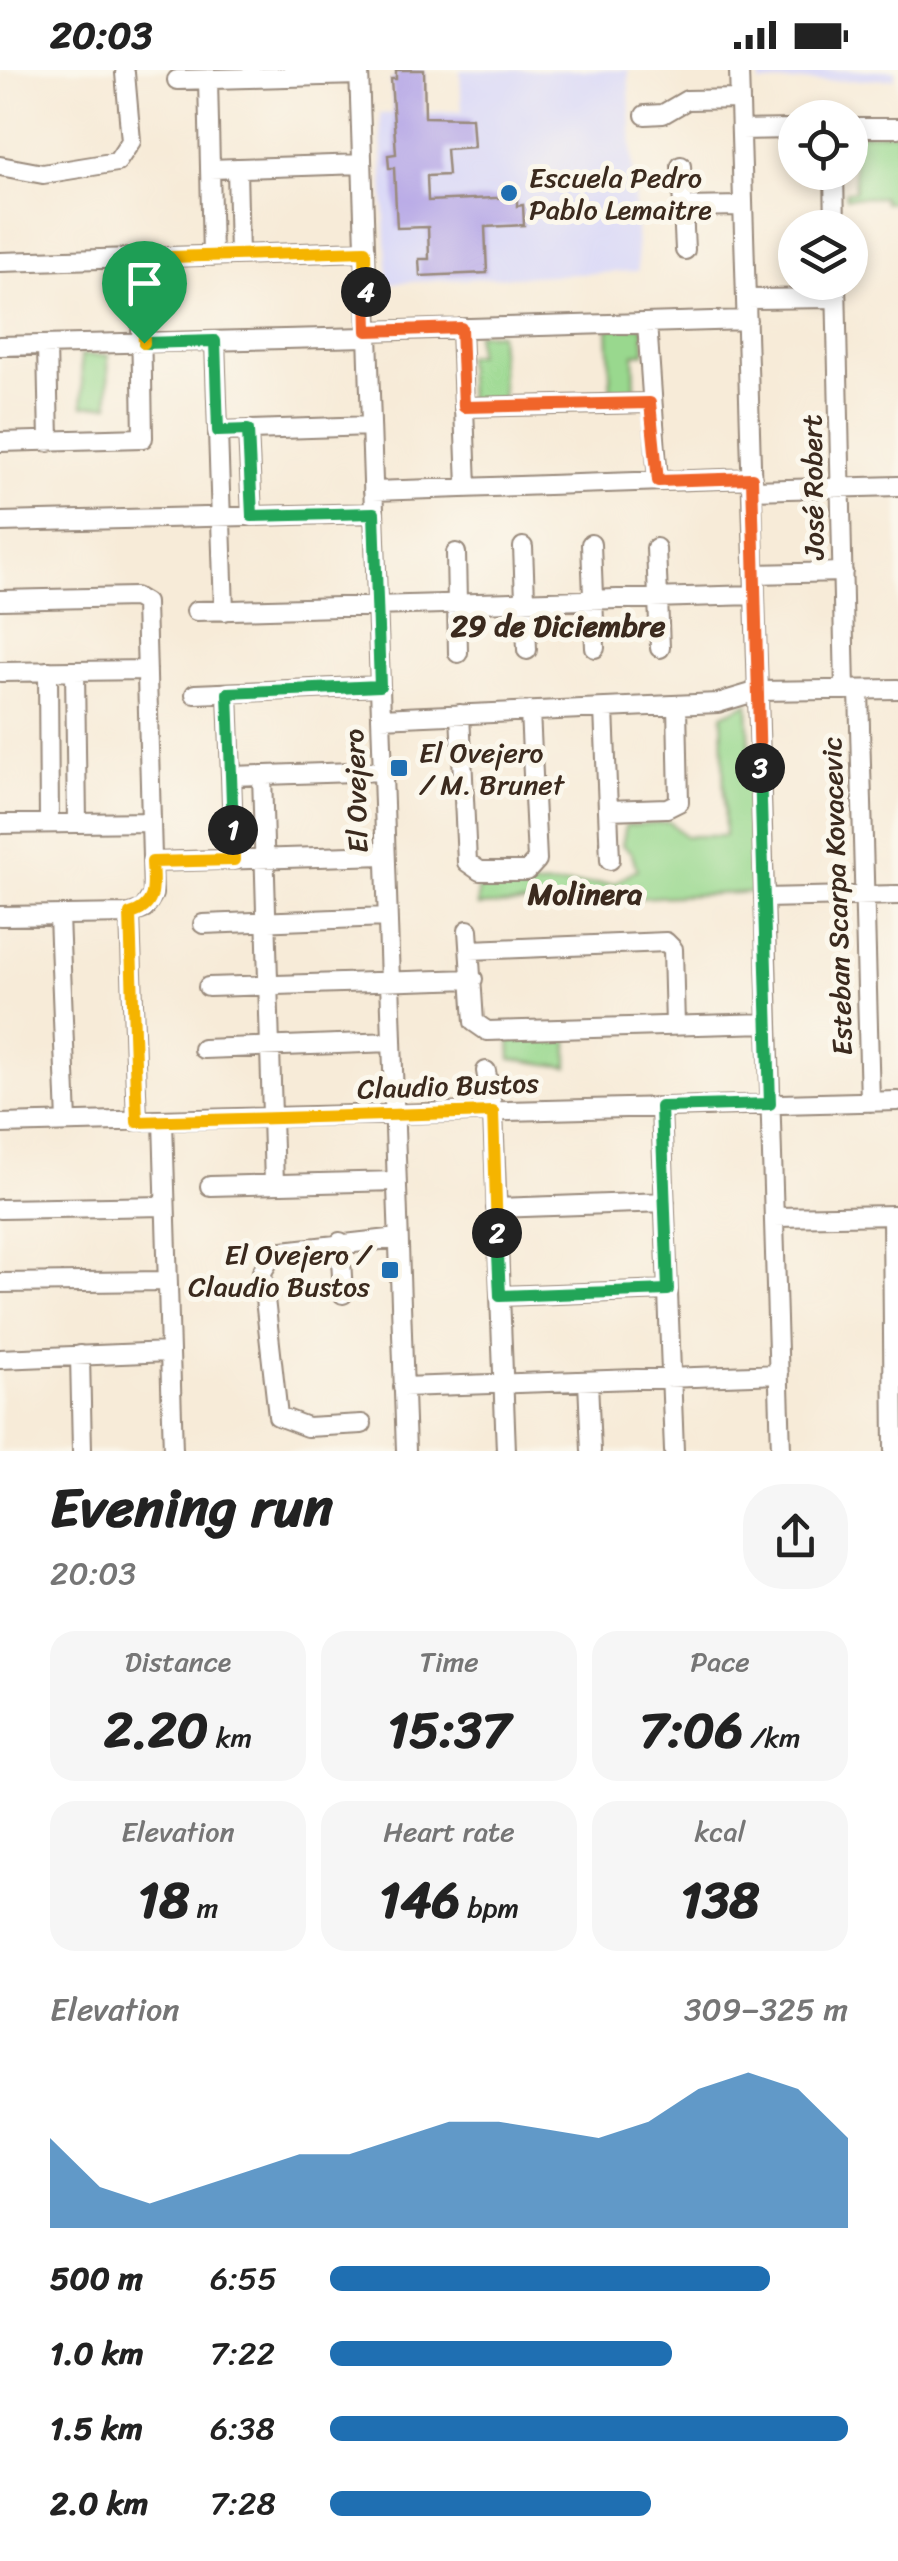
<!DOCTYPE html>
<meta charset="utf-8">
<style>
body{margin:0;font-family:Sriracha,sans-serif;background:#f6f6f6;color:#222;height:100vh;display:flex;flex-direction:column;font-size:38px;white-space:nowrap}
*{box-sizing:border-box;margin:0}
p{font-size:32px;color:#767676}
.icon{flex:none;width:55px;height:55px;fill:none;stroke:currentColor;stroke-width:2;stroke-linecap:round;stroke-linejoin:round}
.map{position:relative;height:1381px;overflow:hidden}
.side{display:flex;flex-direction:column;background:#fff;flex:1}
.side>*{flex:none}
.buttons{position:absolute;left:778px;top:30px;display:grid;gap:20px}
.buttons a{display:grid;place-items:center;width:90px;height:90px;border-radius:50%;background:#fff;box-shadow:0 5px 15px #0003;font-size:50px}
.pin{position:absolute;display:grid;place-items:center;width:85px;height:85px;color:#fff;margin:-102px -42px;border-radius:50% 50% 50% 0;rotate:-45deg;box-shadow:0 0 10px #0007}
.pin .icon{rotate:45deg}
.km{position:absolute;width:50px;height:50px;margin:-25px;border-radius:50%;background:#222;color:#fff;font-size:28px;line-height:50px;text-align:center}
.round{display:grid;place-items:center;flex:none;width:105px;height:105px;border-radius:40px;background:#f6f6f6}
.head{display:flex;align-items:center;justify-content:space-between;height:170px;padding:0 50px}
h1{font-size:55px;font-weight:700;line-height:75px}
.figures{display:grid;grid-template-columns:repeat(3,1fr);gap:15px;height:170px;padding:10px 50px}
.figures div{display:grid;align-content:center;border-radius:25px;background:#f6f6f6;text-align:center}
.figures b{font-size:50px;font-weight:700}
.figures small{font-size:28px;font-weight:400}
.figures p{font-size:28px}
.chart{height:280px;padding:20px 50px}
.chart p{display:flex;justify-content:space-between}
.chart svg{width:100%;height:180px;margin-top:10px;fill:#1f6fb2;opacity:.7}
ul{padding:0 50px;list-style:none;font-size:32px}
li{display:grid;grid-template-columns:160px 120px 1fr;align-items:center;height:75px}
li i{height:25px;border-radius:12px;background:#1f6fb2}
.status{display:flex;justify-content:space-between;align-items:center;height:70px;padding:0 50px;background:#fff;direction:ltr}
.status svg{height:28px;fill:currentColor}
.map>svg:first-child{display:block}
.built{fill:#d8d7f8}
.green{fill:#99d88e;stroke:#6a8156;stroke-width:2.5}
.building{fill:#b0a1e6}
.lines{fill:none;stroke-linecap:round;stroke-linejoin:round}
.minor-casing{stroke:#998a7b;stroke-width:22}
.minor{stroke:#fff;stroke-width:18}
.split-1-casing{stroke:#fff;stroke-width:20}
.split-2-casing{stroke:#fff;stroke-width:20}
.split-3-casing{stroke:#fff;stroke-width:20}
.split-4-casing{stroke:#fff;stroke-width:20}
.split-5-casing{stroke:#fff;stroke-width:20}
.split-1{stroke:#22a559;stroke-width:12}
.split-2{stroke:#f5b400;stroke-width:12}
.split-3{stroke:#22a559;stroke-width:12}
.split-4{stroke:#f0652b;stroke-width:12}
.split-5{stroke:#f5b400;stroke-width:12}
.poi-dot{fill:#1f6fb2;stroke:#fbf7ec;stroke-width:4}
.labels{text-anchor:middle;dominant-baseline:central;stroke-width:10;stroke-linejoin:round;paint-order:stroke}
.poi-label{font-size:28px;fill:#3b2a1e;stroke:#fbf7ec;text-anchor:start}
.street-label{font-size:28px;fill:#3b2a1e;stroke:#fbf7ec}
.neighbourhood-label{font-size:30px;font-weight:bold;fill:#3b2a1e;stroke:#fbf7ec}
</style>
<div class="status"><b>20:03</b><svg viewBox="0 0 49 12"><path d="M0 12V9h3v3zM5 12V6h3v6zM10 12V3h3v9zM15 12V0h3v12zM26 1h20v11H26zM47 4h2v5h-2z"/></svg></div>
<div class="map">
<svg width="898" height="1381" viewBox="0 0 898 1381">
<rect width="100%" height="100%" fill="#fbf7ec"/>
<filter id="ink" filterUnits="userSpaceOnUse"><feTurbulence type="fractalNoise" baseFrequency=".01" numOctaves="2"/><feDisplacementMap in="SourceGraphic" scale="20" xChannelSelector="R" yChannelSelector="G"/><feConvolveMatrix kernelMatrix="1 2 1 2 8 2 1 2 1" color-interpolation-filters="sRGB"/></filter>
<filter id="wash" filterUnits="userSpaceOnUse"><feTurbulence type="fractalNoise" baseFrequency=".0048" numOctaves="4" result="noise"/><feDisplacementMap in="SourceGraphic" scale="40" xChannelSelector="R" yChannelSelector="G"/><feGaussianBlur stdDeviation="2.25" result="paint"/><feColorMatrix in="noise" values="0 0 0 0 0 0 0 0 0 0 0 0 0 0 0 0 0 1.4 0 .05"/><feComposite in="paint" operator="in"/></filter>
<g filter="url(#wash)">
<rect width="100%" height="100%" fill="#f7ebd8"/>
<!-- built -->
<path class="built" d="M460 0H628L638 201 388 213 380 44 462 41Z
M760 0H895V9L760 13Z"/>
<!-- green -->
<path class="green" d="M898 62V132L884 133 883 127 846 128 845 122 855 121 852 64Z
M643 256 645 283 634 284 635 321 642 325 611 326 608 258Z
M499 263 503 329 468 331 466 286 477 285 476 264Z
M81 285H108L109 335 83 336Z
M748 633 755 822 478 836V818L615 813 637 799 631 782 622 775 626 755 669 752 685 766H725L722 645Z
M568 966V997L511 989 510 970Z"/>
<g id="blocks">
<!-- building -->
<path class="building" d="M396 0H424L425 47 472 48 474 77 446 79 448 105 427 106 428 131 517 127V136L523 135 524 155 485 157 487 203 420 206 419 189H429L428 157 397 158 394 98H389L388 85 396 84 391 9H396Z"/>
</g>
</g>
<g filter="url(#ink)">
<use href="#blocks" fill-opacity="0" stroke="#998a7b" stroke-width="2.5"/>
<g class="lines">
<defs>
<path id="minor" d="M359 0 406 1381
M739 0 781 1381
M208 9 212 186
M177 10 359 5
M645 45 663 44 687 30 740 29
M850 58H898
M741 60 795 59
M0 96 43 104 117 92 131 71 125 3
M681 96 685 180
M237 98 239 185
M210 99 362 94
M834 102 835 158
M683 137 743 136
M0 192 365 181
M836 212 845 620
M746 229 836 228
M647 253 658 411
M461 258 467 417
M367 261 747 250
M215 271 224 541
M47 275 49 372
M0 276 367 267
M464 337 650 333
M248 360 252 446
M218 361 371 356
M0 372 143 368 140 188
M752 420 898 416
M373 421 752 408
M0 452 374 443
M591 474 595 578
M523 477 527 580
M656 478 660 578
M456 483 458 583
M754 504 843 502
M0 530 135 527 145 533 153 824 144 839 130 844 0 846
M196 541 755 525
M48 601 49 753
M75 601 77 753
M0 602 147 600
M859 620 870 1032
M228 623 234 790
M195 624 380 616
M604 639 610 790
M460 644 467 792 480 801H527L537 790 530 641
M381 648 718 633 758 621 898 619
M262 705 274 1114
M232 706 383 701
M608 740 667 738 679 732 677 636
M0 754 151 752
M152 792 385 785
M764 828 898 825
M130 844 137 1051
M59 846 67 1052
M203 854 387 847
M468 860 474 952 487 961 768 953
M470 880 666 872 673 879 675 956
M208 917 473 909
M203 979 392 972
M486 1001 493 1042 506 1381
M661 1037 674 1381
M163 1051 173 1381
M0 1054 898 1031
M210 1116 396 1111
M496 1138 665 1132
M0 1139 165 1136
M892 1145 894 1381
M774 1147 898 1145
M340 1172 343 1224
M0 1213 166 1211
M500 1226 668 1220
M80 1285 82 1381
M0 1289 169 1282
M588 1311 591 1381
M403 1317 779 1304
M362 1354 307 1357 278 1346 262 1202 274 1182 398 1168"/>
</defs>
<!-- minor casing -->
<use href="#minor" class="minor-casing"/>
<!-- minor -->
<use href="#minor" class="minor"/>
</g>
</g>
<g class="lines" filter="url(#ink)">
<defs>
<path id="split-1" d="M144 273 215 271 218 361 248 360 252 446 374 443 380 616 228 623 233 760"/>
<path id="split-2" d="M233 760 234 790 152 792C153 815 158 837 130 844L137 1052 493 1042 497 1163"/>
<path id="split-3" d="M497 1163 500 1226 668 1220 661 1037 770 1034 760 698"/>
<path id="split-4" d="M366 222 367 261 461 258 464 337 650 333 658 411 752 408 760 698"/>
<path id="split-5" d="M144 273 140 188 365 181 366 222"/>
</defs>
<!-- split-1 casing -->
<use href="#split-1" class="split-1-casing"/>
<!-- split-2 casing -->
<use href="#split-2" class="split-2-casing"/>
<!-- split-3 casing -->
<use href="#split-3" class="split-3-casing"/>
<!-- split-4 casing -->
<use href="#split-4" class="split-4-casing"/>
<!-- split-5 casing -->
<use href="#split-5" class="split-5-casing"/>
<!-- split-1 -->
<use href="#split-1" class="split-1"/>
<!-- split-2 -->
<use href="#split-2" class="split-2"/>
<!-- split-3 -->
<use href="#split-3" class="split-3"/>
<!-- split-4 -->
<use href="#split-4" class="split-4"/>
<!-- split-5 -->
<use href="#split-5" class="split-5"/>
</g>
<!-- markers -->
<g class="poi-dot">
<circle cx="509" cy="123" r="10"/>
<rect x="389" y="688" width="20" height="20" rx="5"/>
<rect x="380" y="1190" width="20" height="20" rx="5"/>
</g>
<g class="labels">
<!-- poi labels -->
<g class="poi-label">
<text x="529" y="107">Escuela Pedro<tspan x="529" dy="32">Pablo Lemaitre</tspan></text>
<text x="419" y="682">El Ovejero<tspan x="419" dy="32">/ M. Brunet</tspan></text>
<text x="370" y="1184" text-anchor="end">El Ovejero /<tspan x="370" dy="32">Claudio Bustos</tspan></text>
</g>
<!-- street labels -->
<g class="street-label">
<text transform="translate(813 417) rotate(-91)">José Robert</text>
<text transform="translate(356 721) rotate(-92)">El Ovejero</text>
<text transform="translate(837 826) rotate(-92)">Esteban Scarpa Kovacevic</text>
<text transform="translate(448 1016) rotate(-2)">Claudio Bustos</text>
</g>
<!-- neighbourhood labels -->
<g class="neighbourhood-label">
<text x="558" y="556">29 de Diciembre</text>
<text x="585" y="824">Molinera</text>
</g>
</g>
</svg>
<div class="buttons">
<a><svg class="icon" aria-label="locate" viewBox="0 0 24 24"><circle cx="12" cy="12" r="6"/><path d="M12 2v4M12 18v4M2 12h4M18 12h4"/></svg></a>
<a><svg class="icon" aria-label="layers" viewBox="0 0 24 24"><path d="M12 4l9 5-9 5-9-5zM3 14l9 5 9-5"/></svg></a>
</div>
<div class="pin" style="left:144px;top:273px;background:#1e9e55"><svg class="icon" aria-label="arrive" viewBox="0 0 24 24"><path d="M6 21V4h12l-3 4 3 4H6"/></svg></div>
<b class="km" style="left:233px;top:760px">1</b>
<b class="km" style="left:497px;top:1163px">2</b>
<b class="km" style="left:760px;top:698px">3</b>
<b class="km" style="left:366px;top:222px">4</b>
</div>
<section class="side">
<div class="head"><div><h1>Evening run</h1><p>20:03</p></div><a class="round"><svg class="icon" aria-label="share" viewBox="0 0 24 24"><path d="M12 15V3M7 8l5-5 5 5M5 13v7h14v-7"/></svg></a></div>
<div class="figures">
<div><p>Distance</p><b>2.20<small> km</small></b></div>
<div><p>Time</p><b>15:37</b></div>
<div><p>Pace</p><b>7:06<small> /km</small></b></div>
</div>
<div class="figures">
<div><p>Elevation</p><b>18<small> m</small></b></div>
<div><p>Heart rate</p><b>146<small> bpm</small></b></div>
<div><p>kcal</p><b>138</b></div>
</div>
<div class="chart"><p><span>Elevation</span>309–325 m</p>
<svg viewBox="0 0 160 44" preserveAspectRatio="none"><path d="M0 44V22L10 34L20 38L30 34L40 30L50 26L60 26L70 22L80 18L90 18L100 20L110 22L120 18L130 10L140 6L150 10L160 22V44z"/></svg>
</div>
<ul>
<li><b>500 m</b>6:55<i style="width:85%"></i></li>
<li><b>1.0 km</b>7:22<i style="width:66%"></i></li>
<li><b>1.5 km</b>6:38<i style="width:100%"></i></li>
<li><b>2.0 km</b>7:28<i style="width:62%"></i></li>
</ul>
</section>
